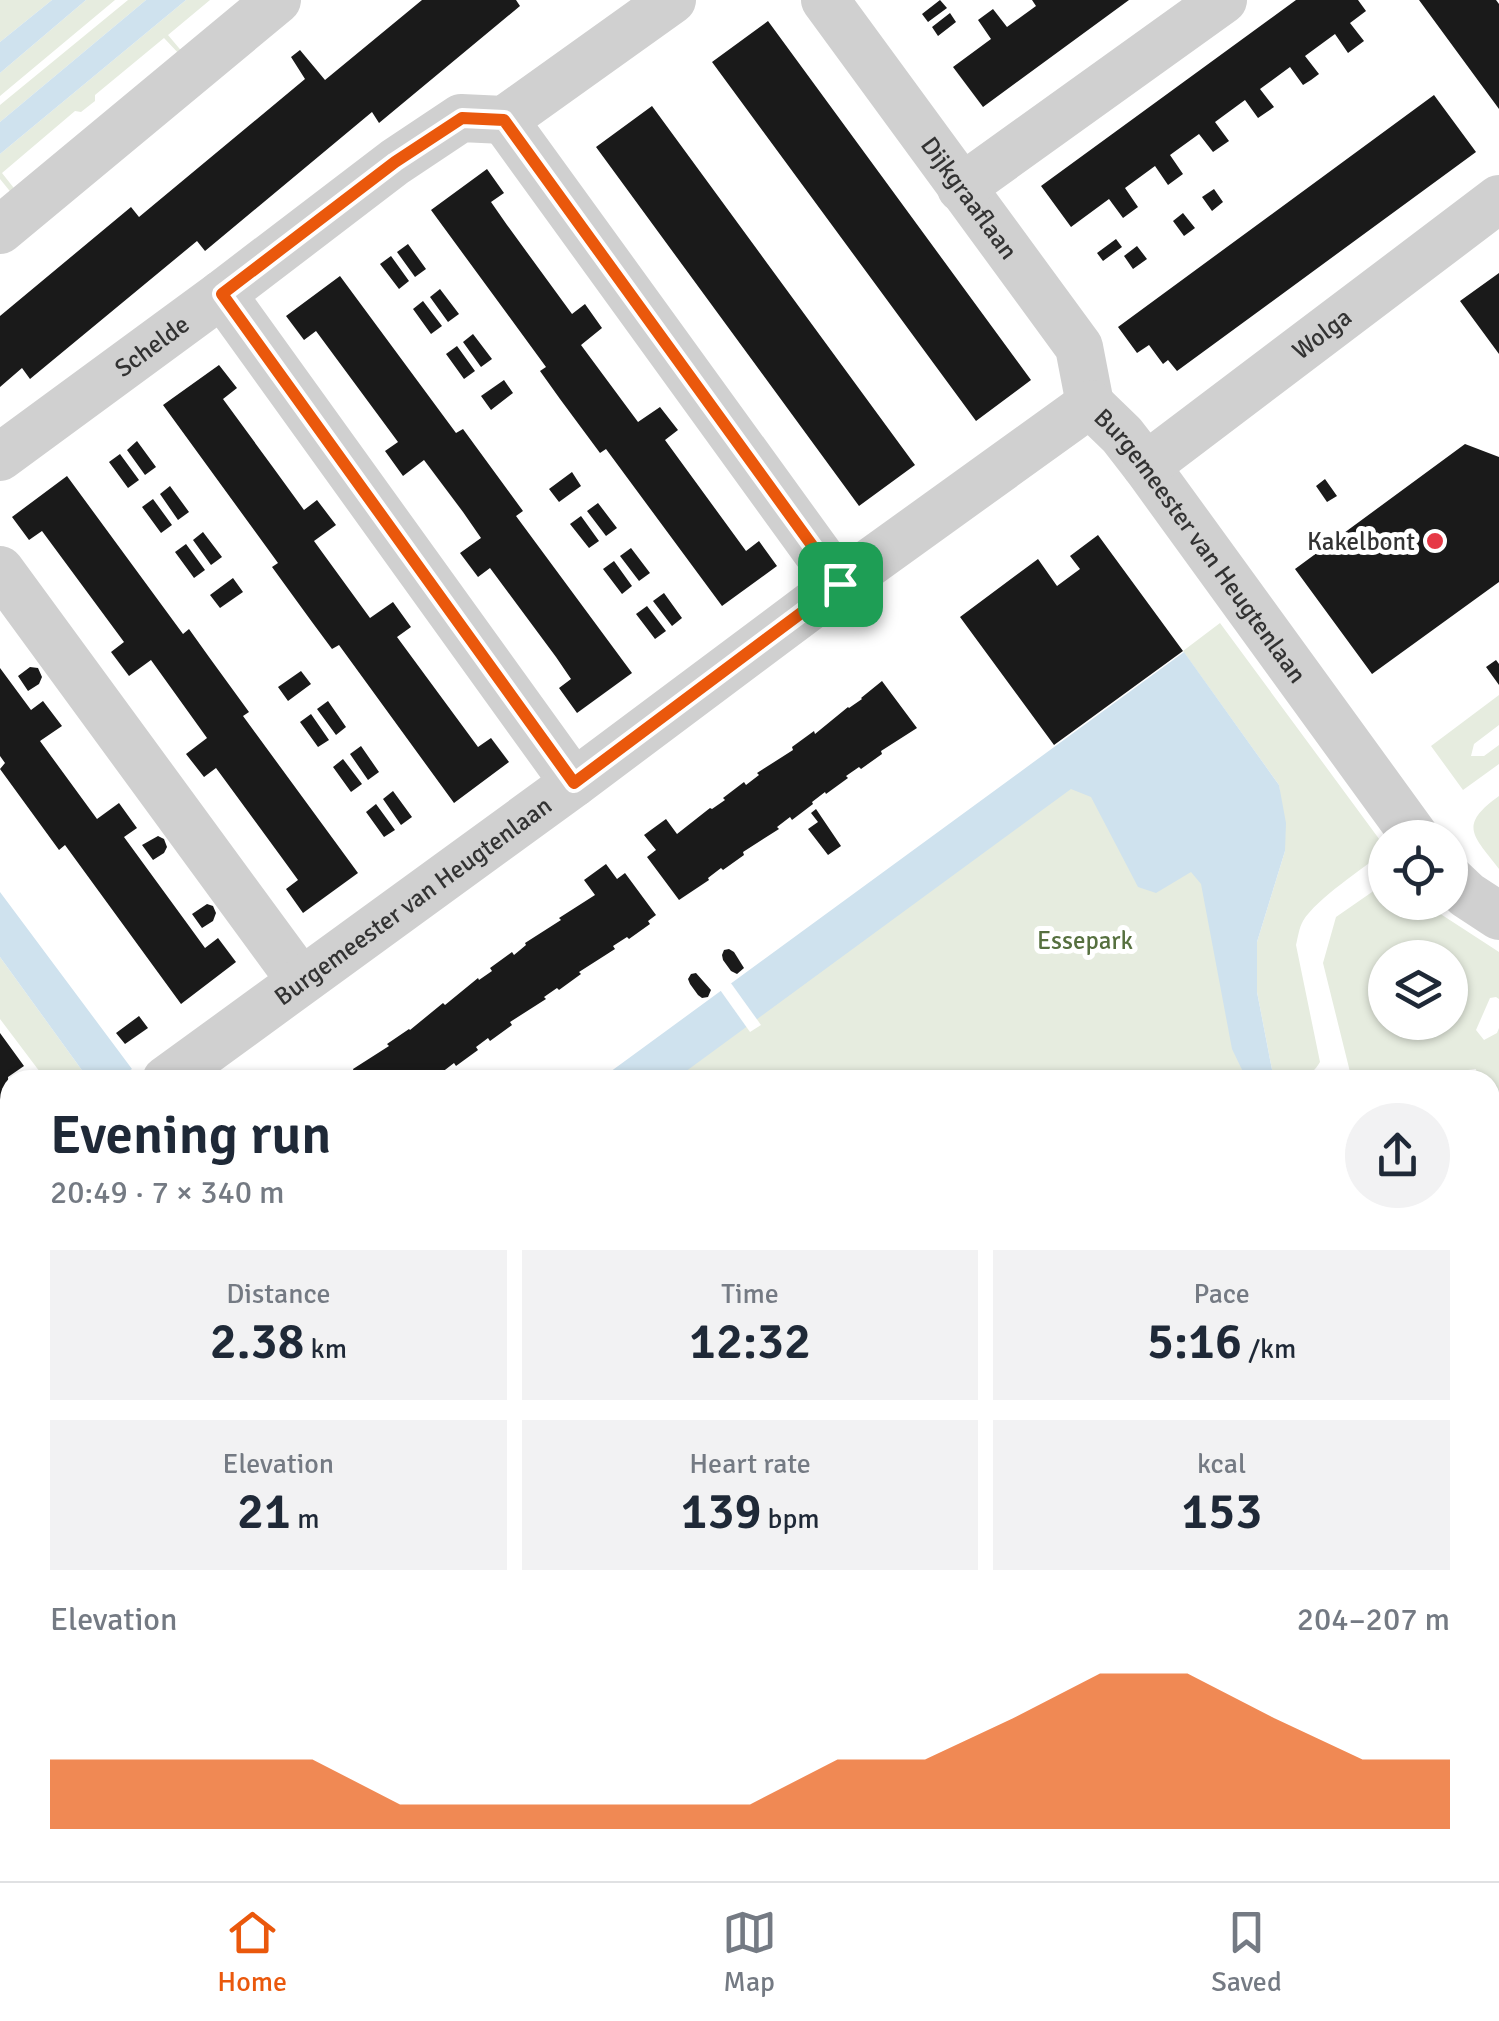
<!DOCTYPE html>
<meta charset="utf-8">
<style>
body{margin:0;font-family:Signika,sans-serif;background:#f2f2f3;color:#1f2937;height:100vh;display:flex;flex-direction:column;font-size:38px;white-space:nowrap}
*{box-sizing:border-box;margin:0}
p{font-size:32px;color:#747a83}
.icon{flex:none;width:55px;height:55px;fill:none;stroke:currentColor;stroke-width:2;stroke-linecap:round;stroke-linejoin:round}
.map{position:relative;flex:1;overflow:hidden}
.panel{position:absolute;left:0px;top:1070px;width:1500px;height:812px;display:flex;flex-direction:column;background:#fff;border-radius:30px 30px 0 0;box-shadow:0 2px 8px #0004}
.panel>*{flex:none}
.fabs{position:absolute;left:1368px;top:820px;display:grid;gap:20px}
.fabs a{display:grid;place-items:center;width:100px;height:100px;border-radius:50%;background:#fff;box-shadow:0 2px 8px #0004;font-size:50px}
.pin{position:absolute;display:grid;place-items:center;width:85px;height:85px;color:#fff;margin:-42px;border-radius:20px;box-shadow:0 5px 15px #0006}
.round{display:grid;place-items:center;flex:none;width:105px;height:105px;border-radius:52px;background:#f2f2f3}
.head{display:flex;align-items:center;justify-content:space-between;height:170px;padding:0 50px}
h1{font-size:55px;font-weight:600;line-height:75px}
.figures{display:grid;grid-template-columns:repeat(3,1fr);gap:15px;height:170px;padding:10px 50px}
.figures div{display:grid;align-content:center;border-radius:0px;background:#f2f2f3;text-align:center}
.figures b{font-size:50px;font-weight:600}
.figures small{font-size:28px;font-weight:400}
.figures p{font-size:28px}
.chart{height:280px;padding:20px 50px}
.chart p{display:flex;justify-content:space-between}
.chart svg{width:100%;height:180px;margin-top:10px;fill:#ea580c;opacity:.7}
.menu{display:flex;justify-content:space-around;align-items:center;height:140px;border-top:2px solid #e0e1e3;background:#fff;font-size:28px;color:#747a83}
.menu a{display:grid;justify-items:center;gap:5px}
.menu .current{color:#ea580c}
.map>svg:first-child{display:block}
.green{fill:#e6ecdf;fill-rule:evenodd}
.water{fill:#cfe2ee}
.pier{fill:#fff}
.building{fill:#1a1a1a}
.lines{fill:none;stroke-linecap:round;stroke-linejoin:round}
.minor{stroke:#d0d0d0;stroke-width:48}
.route-casing{stroke:#fff;stroke-width:20}
.route{stroke:#ea580c;stroke-width:12}
.poi-dot{fill:#e63946;stroke:#fff;stroke-width:4}
.labels{text-anchor:middle;dominant-baseline:central;stroke-width:10;stroke-linejoin:round;paint-order:stroke}
.street-label{font-size:25px;fill:#333;stroke:#fff}
.poi-label{font-size:25px;fill:#333;stroke:#fff;text-anchor:end}
.park-label{font-size:25px;fill:#56703f;stroke:#fff}
</style>
<div class="map">
<svg width="1499" height="1881" viewBox="0 0 1499 1881">
<rect width="100%" height="100%" fill="#fff"/>
<!-- green -->
<path class="green" d="M0 0H52L0 42Z
M86 0H115L0 96V73Z
M128 0H146L0 122V105Z
M186 0H210L168 35 184 54 181 56 164 38 95 95V101L81 112 75 111 2 173 17 192 13 195 0 179V154Z
M1220 623 1385 847V851C1363 869 1317 898 1303 921 1299 928 1298 937 1296 945L1320 1062C1309 1081 1294 1080 1274 1080L1257 992V942L1285 851 1279 785 1183 651Z
M1499 695V725L1474 744 1471 756H1484L1499 745V764L1463 790 1431 746Z
M1180 698 1258 1080H660Z
M1499 796V869C1474 836 1457 826 1499 796Z
M1385 883V902L1428 903 1439 913 1499 952V999L1496 997 1490 998 1476 1030 1484 1040 1497 1033 1499 1028V1520L1490 1540V1080H1474L1476 1069 1453 1072 1449 1080H1352L1323 963 1336 917ZM1385 958H1450V1022H1385Z
M0 957 89 1080H46L0 1019Z
M418 1873H609L597 1881H424Z
M693 1873H976L973 1881H699Z
M1128 1873 1331 1872V1873L1327 1881H1124Z"/>
<!-- water -->
<path class="water" d="M52 0H86L0 73V42Z
M146 0H186L0 154V122Z
M1184 652 1279 785 1286 823 1285 851 1257 942V992L1274 1080H1247L1232 1049 1201 884 1191 872 1156 893 1138 887 1091 797 1071 789 674 1080H599Z
M0 892 132 1069 114 1080H89L0 957Z
M1499 1520V1750L1490 1769V1540Z
M1331 1872H1443V1873L1439 1881H1327Z
M919 1873V1872L1002 1873 998 1881H918Z"/>
<!-- pier -->
<path class="pier" d="M728 979 761 1025 750 1032 718 987Z"/>
<!-- building -->
<path class="building" d="M422 0H516L520 6 379 123 372 112 205 251 197 241 30 379 22 368 0 387V316L131 207 139 217 305 79 291 57 300 50 325 80Z
M940 0 947 8 928 22 922 14Z
M1032 0H1129L983 107 953 67 991 39 978 20 993 9 1007 27 1036 6Z
M1296 0H1358L1366 11 1350 23 1364 41 1348 53 1335 34 1305 56 1319 74 1311 80 1303 85 1290 67 1260 89 1274 107 1258 118 1245 100 1215 122 1229 141 1213 152 1199 134 1170 155 1183 174 1168 185 1155 166 1125 188 1138 207 1123 218 1109 199 1071 227 1041 186Z
M1419 0H1496L1499 4V109Z
M950 13 956 22 938 36 932 27Z
M768 21 1031 380 976 421 712 62Z
M1434 95 1476 152 1177 371 1168 360 1163 364 1149 345 1137 353 1118 327Z
M652 106 915 465 859 506 596 147Z
M487 169 504 193 491 202 507 225 572 314 585 304 602 328 581 345 638 422 660 407 678 430 665 440 746 551 759 541 777 566 722 606 606 449 600 453 560 399 540 371 546 367 431 210Z
M1214 189 1223 202 1212 211 1202 197Z
M1183 213 1195 228 1184 236 1173 221Z
M1116 239 1122 247 1103 261 1097 253Z
M408 244 426 269 415 277 397 252Z
M1137 246 1147 259 1133 269 1124 256Z
M391 256 409 281 399 289 380 264Z
M1499 273V354L1460 301Z
M340 276 456 433 463 429 523 511 516 516 632 673 577 713 559 688 571 679 556 657 490 568 478 577 460 553 481 538 463 512 424 460 403 476 385 451 398 442 316 331 304 340 286 316Z
M440 289 459 314 448 322 430 297Z
M423 301 442 326 431 334 413 309Z
M473 334 492 359 481 367 463 342Z
M457 346 475 371 464 379 446 354Z
M219 365 237 388 223 399 272 466 304 510 317 500 336 525 314 541 370 618 393 602 411 627 397 637 478 747 491 738 509 762 454 803 339 645 332 649 312 622 272 567 278 563 163 405Z
M504 380 513 393 491 410 481 396Z
M137 441 156 467 145 475 127 450Z
M1465 444 1499 457V582L1372 674 1295 569Z
M120 454 139 480 128 488 109 462Z
M572 472 581 486 559 502 549 489Z
M67 476 183 634 189 629 209 657 249 712 243 716 358 873 303 913 286 889 298 880 282 858 216 768 204 777 186 754 207 738 151 660 129 676 111 652 124 642 42 531 29 540 12 517Z
M1325 479 1337 496 1327 502 1316 486Z
M170 486 189 512 178 520 160 494Z
M153 499 172 525 161 533 142 507Z
M598 503 617 528 606 536 587 511Z
M581 516 599 541 589 548 570 524Z
M203 532 222 557 211 565 193 540Z
M1098 535 1183 651 1054 745 960 617 1038 559 1057 586 1080 569 1070 556Z
M186 544 205 570 194 578 175 552Z
M631 548 650 573 639 581 620 556Z
M614 561 632 586 622 594 603 569Z
M233 578 243 592 220 608 210 595Z
M664 593 682 618 672 626 653 601Z
M647 606 666 631 655 639 636 614Z
M1496 660 1499 664V685L1486 667Z
M30 667 38 668 42 677 39 684 28 691 18 676Z
M0 668 31 710 43 701 62 726 40 741 97 819 119 803 137 828 124 837 189 926 205 948 218 938 236 962 181 1004 65 845 59 850 0 769 5 763 0 756Z
M301 671 311 684 288 701 278 687Z
M882 681 917 728 881 751 882 754 861 769 859 767 846 776 848 778 826 794 825 792 812 802 813 804 792 820 790 817 777 827 779 829 743 852 744 855 723 870 721 868 708 878 709 880 679 900 647 857 656 850 644 835 666 819 677 834 710 808 712 809 725 800 723 798 744 782 746 785 759 775 757 773 793 750 792 747 814 731 815 734 848 707 849 708 862 699 861 698Z
M328 701 346 727 336 735 317 709Z
M311 714 329 740 318 747 300 722Z
M361 746 379 772 368 780 350 754Z
M343 759 362 784 351 792 333 767Z
M393 791 412 817 401 825 383 799Z
M376 804 395 830 384 837 366 812Z
M816 809 841 846 828 855 808 829 818 822 811 813Z
M158 836 164 839 167 847 164 853 153 860 142 845Z
M606 864 617 879 625 873 656 915 648 921 650 924 629 939 627 937 613 946 615 949 579 972 581 974 559 990 557 988 544 997 546 999 510 1022 512 1025 490 1041 488 1038 476 1047 478 1050 456 1066 454 1063 441 1073 443 1075 437 1080H343L354 1072 353 1069 389 1046 387 1044 409 1029 410 1030 443 1003 445 1005 478 978 479 980 492 971 490 968 512 952 514 955 526 945 525 943 561 920 559 918 595 895 584 880Z
M207 904 213 906 216 913 213 921 202 928 192 914Z
M729 949 734 952 744 968 737 974 731 971 723 960 722 955 724 950Z
M696 973 711 990 708 997 702 998 698 995 690 984 688 979 691 974Z
M139 1016 148 1028 125 1044 116 1033Z
M0 1033 24 1066 8 1077 10 1117 0 1125Z
M10 1268V1300L0 1287V1275Z
M0 1476 10 1489V1506L0 1513Z
M0 1521 10 1534V1589L0 1597Z
M0 1825 10 1839V1866L0 1873Z
M27 1872H81L69 1881H33Z"/>
<g class="lines">
<!-- minor -->
<g class="minor">
<path id="s1" d="M825 0 1079 347 1090 404"/>
<path d="M504 120 840 584"/>
<path d="M961 188 1223 0"/>
<path d="M0 230 277 0"/>
<path d="M222 294 574 783"/>
<path id="s2" d="M1090 404 1122 435 1146 466 1416 838"/>
<path id="s3" d="M0 457 222 294 395 162 461 118 504 120 672 0"/>
<path id="s4" d="M1146 466 1499 199"/>
<path d="M0 570 301 981"/>
<path d="M1450 879 1467 895 1499 916"/>
<path id="s5" d="M166 1080 574 783 840 584 1090 404"/>
<path d="M0 1202 10 1195"/>
<path d="M0 1370 10 1384"/>
<path d="M133 1881 144 1872"/>
<path d="M356 1881 368 1872"/>
</g>
</g>
<g class="lines">
<defs>
<path id="route" d="M462 118 504 120 840 584 574 783 222 294 395 162Z"/>
</defs>
<!-- route casing -->
<use href="#route" class="route-casing"/>
<!-- route -->
<use href="#route" class="route"/>
</g>
<!-- markers -->
<circle class="poi-dot" cx="1435" cy="541" r="10"/>
<g class="labels">
<!-- street labels -->
<g class="street-label">
<text stroke="none"><textPath href="#s1" startOffset="245">Dijkgraaflaan</textPath></text>
<text stroke="none"><textPath href="#s4" startOffset="220">Wolga</textPath></text>
<text stroke="none"><textPath href="#s3" startOffset="188">Schelde</textPath></text>
<text stroke="none"><textPath href="#s2" startOffset="180">Burgemeester van Heugtenlaan</textPath></text>
<text stroke="none"><textPath href="#s5" startOffset="305">Burgemeester van Heugtenlaan</textPath></text>
</g>
<!-- poi labels -->
<g class="poi-label">
<text x="1415" y="541">Kakelbont</text>
</g>
<!-- park labels -->
<g class="park-label">
<text x="1085" y="940">Essepark</text>
</g>
</g>
</svg>
<div class="fabs">
<a><svg class="icon" aria-label="locate" viewBox="0 0 24 24"><circle cx="12" cy="12" r="6"/><path d="M12 2v4M12 18v4M2 12h4M18 12h4"/></svg></a>
<a><svg class="icon" aria-label="layers" viewBox="0 0 24 24"><path d="M12 4l9 5-9 5-9-5zM3 14l9 5 9-5"/></svg></a>
</div>
<div class="pin" style="left:840px;top:584px;background:#1e9e55"><svg class="icon" aria-label="arrive" viewBox="0 0 24 24"><path d="M6 21V4h12l-3 4 3 4H6"/></svg></div>
<section class="panel">
<div class="head"><div><h1>Evening run</h1><p>20:49 · 7 × 340 m</p></div><a class="round"><svg class="icon" aria-label="share" viewBox="0 0 24 24"><path d="M12 15V3M7 8l5-5 5 5M5 13v7h14v-7"/></svg></a></div>
<div class="figures">
<div><p>Distance</p><b>2.38<small> km</small></b></div>
<div><p>Time</p><b>12:32</b></div>
<div><p>Pace</p><b>5:16<small> /km</small></b></div>
</div>
<div class="figures">
<div><p>Elevation</p><b>21<small> m</small></b></div>
<div><p>Heart rate</p><b>139<small> bpm</small></b></div>
<div><p>kcal</p><b>153</b></div>
</div>
<div class="chart"><p><span>Elevation</span>204–207 m</p>
<svg viewBox="0 0 160 44" preserveAspectRatio="none"><path d="M0 44V27L10 27L20 27L30 27L40 38L50 38L60 38L70 38L80 38L90 27L100 27L110 17L120 6L130 6L140 17L150 27L160 27V44z"/></svg>
</div>
</section>
</div>
<nav class="menu">
<a class="current"><svg class="icon" aria-label="home" viewBox="0 0 24 24"><path d="M3 11l9-7 9 7M6 9v11h12V9"/></svg>Home</a>
<a><svg class="icon" aria-label="map" viewBox="0 0 24 24"><path d="M3 6l6-2 6 2 6-2v14l-6 2-6-2-6 2zM9 4v14M15 6v14"/></svg>Map</a>
<a><svg class="icon" aria-label="saved" viewBox="0 0 24 24"><path d="M7 4h10v16l-5-4-5 4z"/></svg>Saved</a>
</nav>
